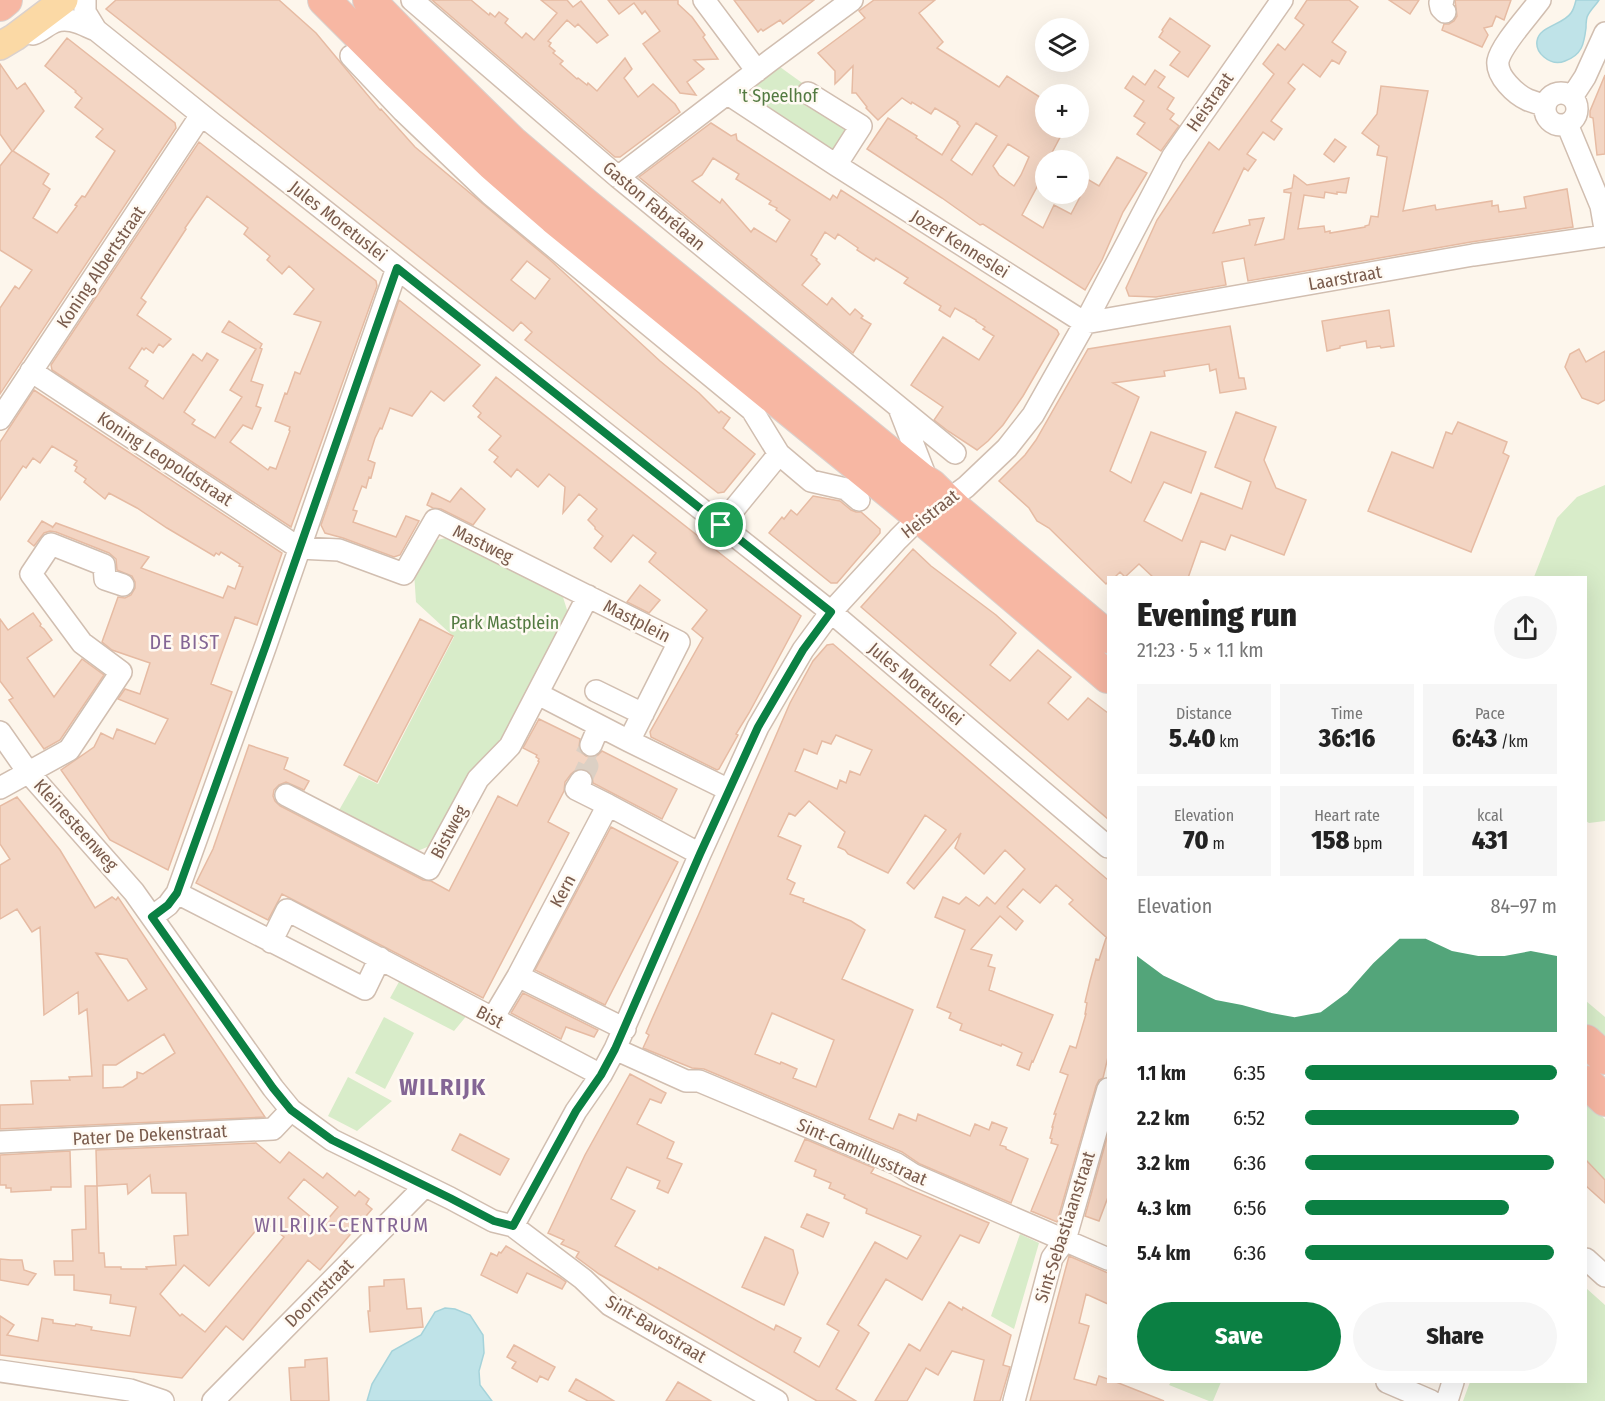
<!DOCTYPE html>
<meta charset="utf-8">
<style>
body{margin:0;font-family:"Fira Sans Condensed",sans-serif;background:#f6f6f6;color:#222;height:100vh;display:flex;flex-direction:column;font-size:22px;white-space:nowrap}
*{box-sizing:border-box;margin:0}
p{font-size:20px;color:#767676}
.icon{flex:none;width:33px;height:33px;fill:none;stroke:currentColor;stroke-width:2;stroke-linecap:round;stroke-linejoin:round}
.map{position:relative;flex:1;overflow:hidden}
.details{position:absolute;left:1107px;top:576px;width:480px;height:807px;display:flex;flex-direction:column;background:#fff;border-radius:0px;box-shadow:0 6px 24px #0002}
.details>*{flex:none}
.controls{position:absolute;left:1035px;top:18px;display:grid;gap:12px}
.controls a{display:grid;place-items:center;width:54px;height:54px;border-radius:50%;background:#fff;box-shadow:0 6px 24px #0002;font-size:30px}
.pin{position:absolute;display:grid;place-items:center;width:51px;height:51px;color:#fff;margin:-26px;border:3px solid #fff;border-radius:50%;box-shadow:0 2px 6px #0007}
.round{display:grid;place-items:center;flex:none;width:63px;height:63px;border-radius:32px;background:#f6f6f6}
.overview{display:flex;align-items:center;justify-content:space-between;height:102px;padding:0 30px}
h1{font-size:33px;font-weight:800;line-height:45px}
.metrics{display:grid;grid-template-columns:repeat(3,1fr);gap:9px;height:102px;padding:6px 30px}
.metrics div{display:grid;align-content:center;border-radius:0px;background:#f6f6f6;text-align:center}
.metrics b{font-size:26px;font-weight:800}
.metrics small{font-size:16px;font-weight:400}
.metrics p{font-size:16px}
.chart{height:168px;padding:12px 30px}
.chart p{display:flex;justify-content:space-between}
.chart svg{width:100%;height:108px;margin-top:6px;fill:#0b8043;opacity:.7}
.action{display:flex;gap:12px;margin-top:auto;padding:12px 30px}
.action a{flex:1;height:69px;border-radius:36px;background:#0b8043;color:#fff;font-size:24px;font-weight:800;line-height:69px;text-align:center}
.action a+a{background:#f6f6f6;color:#222}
ul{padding:0 30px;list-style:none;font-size:20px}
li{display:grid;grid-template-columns:96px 72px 1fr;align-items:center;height:45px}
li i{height:15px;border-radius:8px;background:#0b8043}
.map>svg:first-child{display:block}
.green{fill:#d8ecc9}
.water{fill:#bfe3e8;stroke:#a5d3da;stroke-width:1.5}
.building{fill:#f3d5c3;stroke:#e6bba3;stroke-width:1.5;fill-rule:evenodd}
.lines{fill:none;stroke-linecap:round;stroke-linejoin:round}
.minor-tunnel{stroke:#dcd0c4;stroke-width:21;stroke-dasharray:21 10;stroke-linecap:butt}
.minor-casing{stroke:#d1beb0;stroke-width:24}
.major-casing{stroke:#dad1cd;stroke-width:30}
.highway-casing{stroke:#dad1cd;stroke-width:34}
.minor{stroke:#fff;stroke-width:21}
.major{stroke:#fbd9a5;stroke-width:27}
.highway{stroke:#f7b7a3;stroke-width:32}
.route-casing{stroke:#fff;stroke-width:12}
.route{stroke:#0b8043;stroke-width:8}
.labels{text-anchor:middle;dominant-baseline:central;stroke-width:5;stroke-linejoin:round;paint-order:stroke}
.park-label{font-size:18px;fill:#537a41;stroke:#fffaf3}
.street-label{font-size:18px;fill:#7a5c4d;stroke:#fffaf3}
.neighbourhood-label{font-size:20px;letter-spacing:1.5px;fill:#846695;stroke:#fffaf3}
.quarter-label{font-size:21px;letter-spacing:1.5px;fill:#846695;stroke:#fffaf3}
.district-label{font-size:24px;font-weight:bold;letter-spacing:1.5px;fill:#846695;stroke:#fffaf3}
</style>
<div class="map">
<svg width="1605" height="1401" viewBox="0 0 1605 1401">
<rect width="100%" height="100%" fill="#fdf6ec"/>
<!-- green -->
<path class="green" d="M780 67 805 85 852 128 834 158 755 101 753 96V87Z
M1605 485V821L1589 823 1586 821V578L1534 577 1557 518 1577 497Z
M450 537 562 594 568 613 506 737 432 845 415 852 338 812 359 775 378 784 454 637 416 602 414 572 433 541Z
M400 980 468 1014 454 1031 390 998Z
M1586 1001 1605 1017V1041L1586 1024Z
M384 1017 414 1033 385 1089 355 1073Z
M348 1077 392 1101 357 1131 328 1116Z
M1586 1102 1605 1119V1180L1586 1160Z
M1020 1234 1039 1243 1014 1329 991 1316Z
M1586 1288 1605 1305V1401H1463L1470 1382H1586Z
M1171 1382H1221L1213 1401H1209L1169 1385Z"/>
<!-- water -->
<path class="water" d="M1576 0H1599C1596 5 1591 9 1588 15 1586 18 1586 24 1586 28 1584 44 1582 55 1565 61 1558 64 1550 62 1544 57 1539 53 1536 48 1537 41 1539 26 1563 25 1571 13 1574 9 1575 4 1576 0Z
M445 1308 455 1309 470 1315 483 1335 484 1353 479 1371 480 1385 492 1401H367L372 1384 392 1351 421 1335 435 1312Z"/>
<!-- building -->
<path class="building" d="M116 0H279L316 33 380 110 381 109 415 147 549 259 660 361 699 393 719 413 721 411 730 418 723 428 755 454 724 492 718 493 529 343 525 340 532 332 521 322 513 331 106 9ZM527 261 550 279 535 299 511 280Z
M432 0H471L489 15 490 13 495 17 499 12 508 19 505 23 522 38 526 33 534 40 557 13 541 0H567L573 7 581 1 608 35 597 43 578 24 575 27 567 20 548 41 551 43 549 46 555 51 553 53 563 61 560 64 577 79 578 78 587 85 588 83 597 91 625 58 632 69 624 78 638 97 653 84 675 104 680 112 620 157H615Z
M608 0H678V4L692 17 705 35 703 37 718 59 694 60 704 69 687 82 696 95 680 93 643 44 660 31 645 11 642 14 634 3 619 14Z
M734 0H814L783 24 780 20 763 31 761 29 758 32Z
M874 0H935L919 13 943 42 937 48 999 87 1007 76 1046 101V128H1065L1048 160H1046V165L1037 182 1039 183 1022 215 1043 228 1054 205 1071 214 1089 180 1099 186 1117 157 1147 173 1123 212 1102 260 1085 290 983 224 980 225 942 198 867 149 888 118 917 136 916 138 942 155 960 126 957 123 958 122 935 108 931 114 912 102 911 104 902 98 878 120 866 108 867 107 856 93H852L853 66 835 84V71L818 53 865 18 859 11ZM976 123 997 136 972 175 951 160ZM1008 144 1029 157 1021 175 1014 186 999 175 993 166Z
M1307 0H1349L1358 7 1332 42 1346 52 1339 64 1332 60 1320 77 1303 64 1288 83 1295 89 1271 121 1282 129 1274 140 1263 132 1247 154 1256 160 1248 171 1244 168 1213 233 1250 225 1249 220 1264 218 1255 245 1284 239 1291 193 1284 192V190L1292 188 1294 175 1307 185 1349 178 1346 193 1337 192V194L1325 192 1324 198 1304 195 1298 229 1324 226 1325 232 1330 231V233L1365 227V226L1369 225 1371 216 1378 217 1387 157 1377 155 1379 146 1362 133 1377 114 1381 86 1428 91 1403 211 1435 205 1436 210 1492 201V206L1498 205 1499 212 1526 208 1524 197 1567 189 1573 227 1471 242 1248 281 1244 258 1222 262 1226 285 1156 297 1129 296 1126 288 1157 220 1209 142 1219 150 1274 74 1263 64 1278 44 1285 50 1304 25 1295 18Z
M1389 0H1419L1410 14Z
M1455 0H1511L1504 20 1496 16 1492 26 1484 28 1488 35 1482 47 1442 30 1444 24H1449L1454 21 1457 16Z
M1170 18 1210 46 1188 77 1170 65 1180 52 1159 37 1163 31 1162 30Z
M67 38 175 123 176 128 0 394V308L15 286 19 289 32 270 0 250V166L12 151 0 134V64L17 89 25 83 44 111 13 151 49 174 43 184 50 189 33 218 57 233 77 206 75 205 82 196 85 197 115 151 96 137 103 129 75 107 82 98 75 92 76 91 45 66Z
M1155 70 1165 77 1158 87 1174 98 1167 109 1174 114 1170 119 1179 126 1161 151 1137 134 1145 123 1134 116 1144 101 1125 88 1133 76 1145 85Z
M1605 75V154L1597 155 1593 118 1590 117V111Z
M711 123 731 136 736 134 737 140 830 200 833 195 837 198 841 190 1057 330 1059 334 1023 396 1003 425 988 441 977 450 948 431 934 420 943 407 911 385 943 337 979 360 994 336 983 329 985 327 976 321V320L955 308 950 317 939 310 941 306 904 283 908 278 876 258 874 261 857 250 858 248 838 234 835 239 825 232 811 255 817 259 816 260 820 264 802 285 827 305 832 298 850 315 855 309 863 316 861 318 871 324 853 353 639 177ZM713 158 739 174 736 179 771 201 769 204 777 208 776 210 790 220 776 242 754 228 751 232 722 199 720 203 692 181 702 175Z
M1335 139 1346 147 1334 162 1324 154Z
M199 142 376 281 377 286 291 527 52 370 51 365ZM207 196 248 228 244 234 270 256 267 260 282 274 289 266 314 289 294 314 321 322 300 374 295 372 287 394 285 393 275 421 290 427 289 430 290 431 276 469 270 467 268 470 230 442 243 425 252 429 261 408 256 406 263 385 251 381 262 349 260 348 262 344 229 321 222 332 256 349 230 390 242 397 215 438 192 424 195 420 184 412 218 360 207 353 202 361 193 354 163 399 145 386 148 381 129 368 142 348 144 350 146 348 153 353 159 344 163 347 171 339 137 315 146 302 141 298 186 229 185 228Z
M399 300 480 365 444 401 431 391 412 416 390 408 382 429 380 428 375 438 368 460 375 463 371 478 369 477 366 488 362 486 353 510 357 511 353 522 396 537 406 516 419 521 400 555 394 557 343 538 325 533 321 525Z
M1389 310 1394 346 1381 348 1380 346 1367 348 1366 341 1340 346V348L1327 351 1322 321Z
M1230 326 1239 378H1244L1246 389 1220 393 1216 369 1210 371 1209 364 1164 371 1165 376 1113 383 1139 397 1110 471 1131 483 1151 432 1206 452 1191 493 1164 482 1144 521 1182 541 1201 493 1242 509 1251 482 1215 467 1236 412 1276 427 1264 460 1276 488 1306 500 1284 555 1231 535 1225 550 1201 541 1188 578H1154L1139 564 1125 577 1120 572 1114 578H1108V582L1106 584 1049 528 1037 521 1029 508 999 481 1025 455 1036 440 1088 349Z
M1579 349 1586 362 1605 351V400L1598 404 1582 398 1565 367 1570 354Z
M496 377 731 562 801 616 749 713 736 734 738 735 719 769 717 770 651 737 650 732 703 638 692 629 707 610 649 562 656 553 633 535 611 562 594 548 603 536 595 529V527L588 520 597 509 579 494 563 513 565 487 549 474 538 487 517 469 511 477 494 462 498 457 489 450 501 436 478 417 481 413 473 406Z
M34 390 282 553 257 625 235 617 219 661 211 684 232 692 168 870 110 840 61 770 94 747 101 733 113 739 117 729 155 744 168 719 118 699 125 689 140 694 150 663 112 650 102 642 118 597 125 598 131 595 135 588V582L132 576 117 570 116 559 109 553 56 532 50 531 44 533 34 546 28 541 42 521 53 527 52 528 56 523 149 557 141 568 223 598 228 586 235 589 243 567 239 566 240 564 221 552 219 555 216 553 214 556 167 528 137 508 109 493 105 499 84 482 86 479 75 471 77 467 74 465 77 461 52 446 40 463 33 458 26 468 23 466 0 500V442Z
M1458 422 1507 442 1503 453 1509 456 1471 552 1368 511 1392 452 1433 468 1446 432 1452 434Z
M461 488 485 509 473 525 441 509 433 508 427 505 432 493 450 502Z
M813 496 840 501 851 510 856 512H861L880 529V533L837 583H831L769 533 782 517 784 519 791 510 797 515Z
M913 549 931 566 996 615 1016 633 990 665 1010 681 1038 650 1071 677 1048 703 1068 720 1088 698 1108 713V819L861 607Z
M640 585 660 600 649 613 627 602Z
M33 613 41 624 40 626 44 629 52 640 27 658 54 697 82 659 104 675 60 740 44 749 9 700 13 698 0 681V619L8 630Z
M420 619 453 636 377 782 344 765Z
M833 644 1108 880V1057L1103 1078 1099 1080 1096 1086 1057 1222 1031 1211 1058 1145 1051 1143 1052 1139 1050 1138 1053 1127H1052L1056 1114H1054L1068 1075 1060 1072 1070 1046 1076 1048 1086 1014H1085L1087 1003 1085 1002 1090 981 1096 959 1099 960 1106 938H1107L1069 904 1073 900 1056 885 1040 903 1023 889 1007 907 1023 921 1016 930 1000 916 971 949 992 955 988 966 995 968 989 990 1053 1015 1033 1062 1032 1061 1029 1070 1017 1065 1022 1053 1002 1044 1001 1046 960 1030 962 1024 949 1018 951 1013 937 1007 965 930 935 917 943 897 959 904 966 897 979 906 987 897 995 904 1025 869 1005 850 984 874 955 848 961 833 914 889 907 883 946 830 925 815 888 873 848 854 845 850 838 847 845 832 809 801 795 816 789 813 778 836 801 846 787 879 795 883 790 894 804 899 803 902 851 921 865 930 842 979 913 1010 869 1119 893 1129 899 1114 916 1121 918 1114 970 1136 975 1124 989 1130 992 1122 1007 1128 1000 1145 1006 1147V1149L1028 1159 1011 1203 920 1164 902 1152 704 1069 692 1068 643 1048 649 1035 646 1033 652 1019 698 916 790 703 813 661 827 645ZM836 735 872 750 860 775 850 771 846 783 840 780 837 789 795 771 804 749 817 754 822 741 831 744ZM772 1013 834 1040 816 1087 793 1078 797 1069 781 1062 780 1064 755 1054Z
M539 719 580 739 579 747 581 752 586 756 593 758 598 755 602 751 677 789 662 819 593 783 592 776 587 770 581 768 576 770 571 774 565 782 564 791 548 822 569 833 483 998 282 894 268 920 196 883 213 849 249 745 288 758 284 769 309 781 304 790 286 782 279 785 274 790 273 796 275 801 280 806 423 880 431 881 449 891 498 796 517 806 539 762 538 761 539 759 536 757 537 755 523 748Z
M17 797 60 850 95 908 112 897 116 900 118 897 265 1117 0 1129V1105L33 1104 31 1081 70 1080 69 1077 92 1076 87 1009 79 1014 78 992 44 1015 40 927 32 932 17 909 0 919V865L10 859 0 844V806ZM96 953 127 959 147 989 128 1001ZM164 1034 175 1053 143 1074 137 1072V1078L123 1087 103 1088V1065H116Z
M611 827 678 862 605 1005 535 970Z
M523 993 598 1030 594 1037 566 1027 561 1039 511 1013Z
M630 1074 666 1093 661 1103 650 1099 637 1124 674 1142 667 1158 682 1164 668 1193 657 1188 660 1181 627 1167 611 1199 635 1211 615 1246 658 1270 659 1267 774 1330 776 1325 801 1338 794 1352 819 1367 839 1331 827 1324 875 1242 907 1259 921 1236 866 1213 867 1209 844 1198 845 1195 829 1188 831 1183 814 1176 816 1170 795 1161 805 1139 874 1168 871 1173 989 1223 979 1243 960 1235 922 1300 886 1279 858 1325 869 1333 836 1389 856 1401H817L599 1274 576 1257 579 1252 561 1244 564 1240 548 1233 585 1155Z
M460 1134 509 1159 500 1175 452 1150Z
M1108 1134V1197L1099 1221 1085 1216Z
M256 1143 280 1163 289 1152 323 1178 327 1173 355 1196 359 1191 369 1199 366 1204 372 1209 320 1270 308 1260 243 1340 226 1326 182 1378 0 1355V1316L14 1325 7 1335 38 1341 42 1318 53 1320V1323L75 1326 76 1324 92 1327 91 1330 130 1336 136 1307 110 1303 111 1295 74 1290V1275H55L54 1261H73L72 1230 86 1229 85 1186H97L96 1150ZM150 1175 152 1193H186L188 1235 174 1236 176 1265 146 1267 147 1269H121V1267H105L104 1253H99L97 1186 127 1184 128 1194ZM304 1179 338 1207 322 1226 288 1198ZM264 1221 284 1237 205 1332 182 1314 180 1316 160 1294 184 1265 209 1286Z
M70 1151 71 1187H51V1190L11 1192V1188H6V1185H0V1155Z
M1586 1160 1605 1180V1203L1586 1186Z
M807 1214 829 1223 823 1237 801 1227Z
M765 1237 793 1250 798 1273 784 1305 742 1287Z
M506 1246 559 1277 566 1282 562 1289 527 1273 517 1293 481 1275 491 1253 497 1256 499 1252 501 1253Z
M1069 1256 1108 1273V1304L1086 1294 1079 1323 1089 1326 1074 1379 1096 1385 1099 1376 1108 1379V1382H1116L1164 1401H1030Z
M0 1259 11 1260H22L24 1270 36 1274 28 1285 0 1280Z
M404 1279 407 1309 421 1308 423 1327 370 1332 368 1311H370L369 1287 384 1286V1280Z
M949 1302 962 1310 963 1307 1011 1335 1003 1365 1010 1367 1000 1401H974L984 1360 952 1351 938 1375 926 1368 907 1401H875L909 1344 920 1351Z
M514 1345 555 1367 548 1380 540 1376 537 1382 512 1368 516 1362 507 1357Z
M327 1358 329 1401H291L289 1368 305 1367V1360Z
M576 1379 599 1392 614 1401H588L569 1391Z
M678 1382 711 1401H666Z"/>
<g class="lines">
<!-- minor-tunnel -->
<path class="minor-tunnel" d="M581 781 588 766 582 762 591 745"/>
<defs>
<path id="minor" d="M85 0V12L96 30
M412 0 618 177 955 453
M704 0 757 71
M1443 0 1440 3 1441 8 1445 12
M1540 0C1530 14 1501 45 1498 61 1496 76 1515 94 1528 100 1533 102 1540 104 1545 105
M33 34C41 31 47 25 54 22 69 16 83 25 96 30L213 124 296 188 831 612 1108 847
M351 56 403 111 491 195 752 410 779 454 721 525
M1545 109a16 16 0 1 1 32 0a16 16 0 1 1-32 0Z
M808 93 861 126 836 165
M728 94 836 165 1085 323
M1572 97 1585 77 1605 33
M1567 124 1601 206 1605 229
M618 177 771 60 852 0
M1085 323 1473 255 1605 236
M31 371 299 548 339 550 404 574 435 520 679 642 629 741
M899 408 927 480
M0 419 201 115
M779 454 811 481 846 489 859 500
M596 691 643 714
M538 694 629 741 729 790
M0 732 28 772 134 892 273 1088 291 1110 332 1140 450 1198 493 1221 513 1226 583 1279 610 1305 777 1401
M591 745 599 726
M581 781 576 789 608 805
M0 788 69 750 121 672 82 643 31 574 51 544 104 565 105 579 123 585
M286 795 429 869 478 779 510 746 588 596
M177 893 365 989 380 958
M152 917 168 905 177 893 266 645 397 268
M271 942 287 910 601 1075
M518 976 625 1029
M493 1018 518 976 608 805 700 854
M615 1049 686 1081H699L897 1164 914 1175 1108 1259
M0 1142 273 1129 291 1110
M513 1226 576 1111 601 1075 615 1049 700 854 758 727 803 650 831 612 898 539 920 517 947 501 966 487 1007 448 1033 415 1085 323 1173 156 1282 0
M1586 1259 1605 1276
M0 1371 130 1390 163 1401
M1387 1382 1431 1401
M213 1401 425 1186
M1014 1401 1052 1258 1065 1240 1108 1089
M1447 1401 1453 1382"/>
<path id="major" d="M0 46 15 37 64 0"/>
<path id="highway" d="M324 0 397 73 493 165 554 218 920 517 1108 677
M369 0 412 44 512 142 580 200 920 478 931 485 957 510 1108 637
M0 5 6 0
M1586 1041 1605 1058
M1586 1082 1605 1100"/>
</defs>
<!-- minor casing -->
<use href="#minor" class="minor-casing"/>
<!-- major casing -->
<use href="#major" class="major-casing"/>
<!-- highway casing -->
<use href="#highway" class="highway-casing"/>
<!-- minor -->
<use href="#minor" class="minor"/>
<!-- major -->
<use href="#major" class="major"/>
<!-- highway -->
<use href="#highway" class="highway"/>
</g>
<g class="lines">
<defs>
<path id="route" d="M397 268 831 612 803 650 758 727 700 854 615 1049 601 1075 576 1111 513 1226 494 1221 450 1198 332 1140 291 1110 273 1088 152 917 168 905 177 893 266 645Z"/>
</defs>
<!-- route casing -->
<use href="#route" class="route-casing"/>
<!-- route -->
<use href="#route" class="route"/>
</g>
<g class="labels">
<!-- park labels -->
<g class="park-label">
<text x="778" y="96">'t Speelhof</text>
<text x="505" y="623">Park Mastplein</text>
</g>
<!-- street labels -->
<g class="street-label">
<text transform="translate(1210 102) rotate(-55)">Heistraat</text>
<text transform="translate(654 206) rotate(40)">Gaston Fabrélaan</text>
<text transform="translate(338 221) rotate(38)">Jules Moretuslei</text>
<text transform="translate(960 244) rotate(32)">Jozef Kenneslei</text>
<text transform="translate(101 267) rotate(-56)">Koning Albertstraat</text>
<text transform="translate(1345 278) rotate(-10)">Laarstraat</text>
<text transform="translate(165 459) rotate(33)">Koning Leopoldstraat</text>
<text transform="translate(930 514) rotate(-38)">Heistraat</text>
<text transform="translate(483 544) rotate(26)">Mastweg</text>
<text transform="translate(637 621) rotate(27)">Mastplein</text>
<text transform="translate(916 684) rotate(40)">Jules Moretuslei</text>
<text transform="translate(76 825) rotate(48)">Kleinesteenweg</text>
<text transform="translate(449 832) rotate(-62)">Bistweg</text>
<text transform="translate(563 891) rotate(-62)">Kern</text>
<text transform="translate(490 1017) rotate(28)">Bist</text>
<text transform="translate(150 1135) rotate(-3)">Pater De Dekenstraat</text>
<text transform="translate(862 1152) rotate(24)">Sint-Camillusstraat</text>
<text transform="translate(1065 1227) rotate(-72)">Sint-Sebastiaanstraat</text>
<text transform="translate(319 1293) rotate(-45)">Doornstraat</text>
<text transform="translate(656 1329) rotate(31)">Sint-Bavostraat</text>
</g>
<!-- neighbourhood labels -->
<g class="neighbourhood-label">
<text x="185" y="642">DE BIST</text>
</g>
<!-- quarter labels -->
<g class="quarter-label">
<text x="342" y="1225">WILRIJK-CENTRUM</text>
</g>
<!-- district labels -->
<g class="district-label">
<text x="443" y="1087">WILRIJK</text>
</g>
</g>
</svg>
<div class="controls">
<a><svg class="icon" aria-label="layers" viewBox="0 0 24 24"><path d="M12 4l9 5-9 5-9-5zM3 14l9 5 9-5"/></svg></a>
<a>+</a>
<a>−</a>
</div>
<div class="pin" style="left:721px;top:525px;background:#1e9e55"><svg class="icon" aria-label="arrive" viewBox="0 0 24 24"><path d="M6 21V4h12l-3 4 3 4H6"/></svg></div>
<section class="details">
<div class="overview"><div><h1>Evening run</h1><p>21:23 · 5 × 1.1 km</p></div><a class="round"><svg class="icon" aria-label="share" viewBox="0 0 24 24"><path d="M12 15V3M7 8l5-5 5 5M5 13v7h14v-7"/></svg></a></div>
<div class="metrics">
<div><p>Distance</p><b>5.40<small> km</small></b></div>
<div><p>Time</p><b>36:16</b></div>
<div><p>Pace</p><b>6:43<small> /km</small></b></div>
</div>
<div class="metrics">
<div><p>Elevation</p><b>70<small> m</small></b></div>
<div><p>Heart rate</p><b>158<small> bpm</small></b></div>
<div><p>kcal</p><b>431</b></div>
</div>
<div class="chart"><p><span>Elevation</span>84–97 m</p>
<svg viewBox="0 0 160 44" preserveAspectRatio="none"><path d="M0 44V13L10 21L20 26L30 31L40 33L50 36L60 38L70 36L80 28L90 16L100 6L110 6L120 11L130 13L140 13L150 11L160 13V44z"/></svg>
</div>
<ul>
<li><b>1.1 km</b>6:35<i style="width:100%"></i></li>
<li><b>2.2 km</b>6:52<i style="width:85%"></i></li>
<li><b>3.2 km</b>6:36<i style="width:99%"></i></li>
<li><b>4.3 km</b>6:56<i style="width:81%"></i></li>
<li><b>5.4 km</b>6:36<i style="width:99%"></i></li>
</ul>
<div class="action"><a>Save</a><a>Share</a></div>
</section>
</div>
